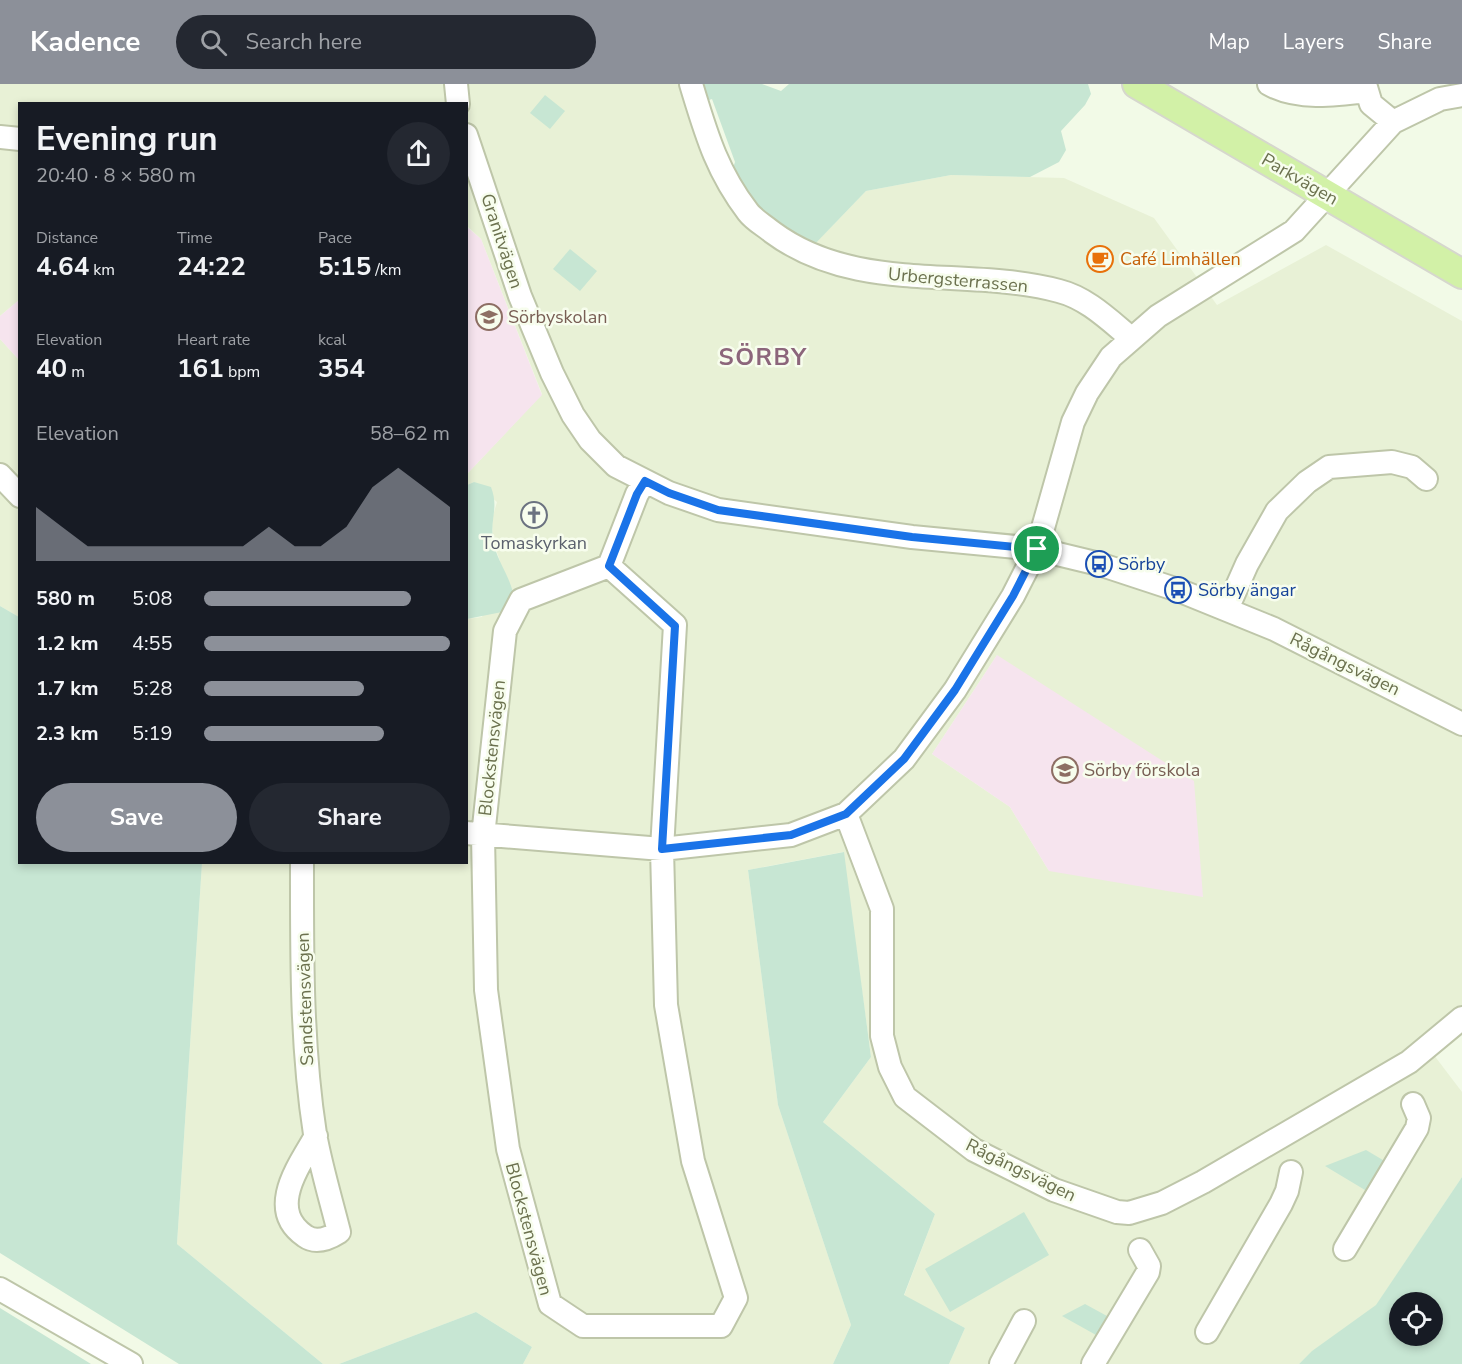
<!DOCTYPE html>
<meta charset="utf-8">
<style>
body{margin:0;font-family:"Nunito Sans",sans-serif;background:#242831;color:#f1f3f6;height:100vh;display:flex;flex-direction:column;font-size:22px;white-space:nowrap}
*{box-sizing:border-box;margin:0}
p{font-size:20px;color:#9ea1a6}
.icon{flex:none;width:33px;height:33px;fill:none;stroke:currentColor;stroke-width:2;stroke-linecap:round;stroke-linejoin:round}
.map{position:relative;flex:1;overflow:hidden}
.side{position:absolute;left:18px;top:18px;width:450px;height:762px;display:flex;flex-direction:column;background:#171b24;border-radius:0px;box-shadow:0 3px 9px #0003}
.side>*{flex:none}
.fabs{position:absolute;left:1389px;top:1208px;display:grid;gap:12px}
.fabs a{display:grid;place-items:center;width:54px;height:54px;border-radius:50%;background:#171b24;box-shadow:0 3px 9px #0003;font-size:30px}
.pin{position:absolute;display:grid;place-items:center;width:51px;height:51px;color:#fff;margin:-26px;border:3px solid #fff;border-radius:50%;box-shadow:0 2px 6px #0007}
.round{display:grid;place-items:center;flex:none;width:63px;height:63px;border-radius:32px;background:#242831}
.summary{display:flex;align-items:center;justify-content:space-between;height:102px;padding:0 18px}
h1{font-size:33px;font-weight:700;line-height:45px}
.figures{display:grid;grid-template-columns:repeat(3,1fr);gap:9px;height:102px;padding:6px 18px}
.figures div{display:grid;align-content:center}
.figures b{font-size:26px;font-weight:700}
.figures small{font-size:16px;font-weight:400}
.figures p{font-size:16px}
.chart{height:168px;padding:12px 18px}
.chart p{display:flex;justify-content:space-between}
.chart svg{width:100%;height:108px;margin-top:6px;fill:#8c9099;opacity:.7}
.action{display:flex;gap:12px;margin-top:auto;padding:12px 18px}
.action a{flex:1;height:69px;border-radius:36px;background:#8c9099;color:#fff;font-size:24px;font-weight:700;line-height:69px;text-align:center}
.action a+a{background:#242831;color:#f1f3f6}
ul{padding:0 18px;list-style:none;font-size:20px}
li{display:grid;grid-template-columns:96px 72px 1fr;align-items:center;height:45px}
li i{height:15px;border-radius:8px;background:#8c9099}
header{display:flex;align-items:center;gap:36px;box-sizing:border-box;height:84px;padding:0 30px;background:#8c9099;color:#fff}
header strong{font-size:28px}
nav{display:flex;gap:33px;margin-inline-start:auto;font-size:21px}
.search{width:420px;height:54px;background:#242831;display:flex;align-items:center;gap:15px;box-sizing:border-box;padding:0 21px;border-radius:33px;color:#9ea1a6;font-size:22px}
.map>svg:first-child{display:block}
.residential{fill:#e8f1d6;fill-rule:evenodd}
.education{fill:#f6e4ee}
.green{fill:#c7e6d3;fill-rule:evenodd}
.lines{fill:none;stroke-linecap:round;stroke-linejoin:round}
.minor-casing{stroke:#bec6a9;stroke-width:26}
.major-casing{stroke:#d6d7cd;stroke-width:32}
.minor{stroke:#fff;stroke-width:22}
.major{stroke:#d2f1a7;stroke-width:28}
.route-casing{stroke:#fff;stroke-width:12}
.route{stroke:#1a73e8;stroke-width:8}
.labels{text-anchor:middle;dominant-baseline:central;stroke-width:5;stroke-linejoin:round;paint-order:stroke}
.street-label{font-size:18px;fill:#6b714e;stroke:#f7fded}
.food-label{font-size:18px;fill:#c56008;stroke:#f7fded;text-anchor:start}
.education-label{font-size:18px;fill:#785e54;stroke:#f7fded;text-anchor:start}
.worship-label{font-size:18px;fill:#5b616d;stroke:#f7fded}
.transit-label{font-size:18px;fill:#164399;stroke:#f7fded;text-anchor:start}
.district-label{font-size:24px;font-weight:bold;letter-spacing:1.5px;fill:#8c667b;stroke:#f7fded}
</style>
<header>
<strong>Kadence</strong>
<div class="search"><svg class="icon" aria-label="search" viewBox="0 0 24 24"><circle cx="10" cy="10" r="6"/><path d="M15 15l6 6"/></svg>Search here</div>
<nav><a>Map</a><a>Layers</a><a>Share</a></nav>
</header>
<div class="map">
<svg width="1462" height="1280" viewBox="0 0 1462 1280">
<rect width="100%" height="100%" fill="#f2fae7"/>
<!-- residential -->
<path class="residential" d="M0 0H683L708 80 801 174 866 107 951 91 1064 94 1154 134 1217 221 1326 161 1462 237V928L1424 958 1462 1008V1093L1376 1222 1313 1267 1299 1280H949L965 1244 904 1212 935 1130 823 1038 871 973 843 768 748 786 778 1021 851 1241 833 1280H523L532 1263 476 1228 339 1280H323L177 1160 202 779 466 778 467 535 482 533 500 477 493 457 492 435 497 418 474 398 467 401V390L542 310 481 155 467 142 466 20H20L19 216 0 232ZM997 571 1049 787 1010 723 932 670Z
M0 255 19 276V533L0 522Z"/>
<!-- education -->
<path class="education" d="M466 142 481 155 542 311 467 390Z
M19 216V276L0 255V232Z
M997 571 1194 697 1203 813 1049 787 1010 723 932 670Z"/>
<!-- green -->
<path class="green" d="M693 0H762L781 7 789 0H1088L1091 10 1085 21 1061 47 1066 66 1059 78 1030 93 951 91 866 107 813 162C774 142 752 125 733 84L735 78 712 15 700 19Z
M545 11 565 27 550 45 530 29Z
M570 165 597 187 580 207 553 185Z
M474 398 491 403C499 424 490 434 493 455 495 474 509 490 513 509L502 528 467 535V401Z
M0 522 19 533 20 778 202 779 177 1160 323 1280H179L0 1169Z
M844 768 871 973 823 1038 935 1130 904 1211 965 1244 949 1280H833L851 1241 778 1021 748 786Z
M1366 1066 1393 1082 1375 1112 1325 1082Z
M1462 1093V1280H1299L1312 1267 1376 1221ZM1400 1218H1432V1251H1400Z
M1024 1128 1049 1171 950 1228 925 1185Z
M1085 1220 1107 1232 1096 1251 1062 1232Z
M0 1224 91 1280H0Z
M476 1228 532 1263 523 1280H339Z"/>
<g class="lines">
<defs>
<path id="minor" d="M456 0 458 20
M691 0C706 49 716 86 748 128 754 136 765 142 772 148 857 211 965 182 1059 207 1087 214 1109 236 1131 254
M1269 0C1297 16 1335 11 1366 7
M1365 0 1371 20 1393 38
M466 51 520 212 552 289 573 331 590 356 616 382 669 409 718 426 912 453 1037 465 1099 480 1178 506 1274 545 1462 640
M0 53 20 55
M0 391 20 412
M609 482 521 516 505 547 483 752 486 906 508 1065 550 1220 583 1242H721L736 1214 693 1077 666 921 662 765 675 541 609 482 637 410 645 397
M1227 525 1247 480 1277 427 1307 398 1329 383 1392 378 1412 383 1426 395
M846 730 882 825V952L890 983 905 1013 974 1066 1054 1106 1117 1128 1129 1129 1162 1119 1203 1098 1409 978 1462 934
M466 749 662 765 791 751 846 730 904 675 955 606 1013 512 1037 465 1073 338 1087 309 1111 273 1158 232 1294 147 1393 38 1440 15 1462 11
M302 778C302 869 301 960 315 1050 321 1083 331 1116 339 1148 328 1155 316 1160 305 1152 266 1125 299 1082 316 1052
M1345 1165 1417 1044 1419 1034 1413 1020
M0 1205 131 1280
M1207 1248 1281 1120 1287 1107 1291 1088
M1001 1280 1024 1237
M1093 1280 1148 1188 1149 1182 1140 1166"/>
<path id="major" d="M1137 0 1462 190"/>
</defs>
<!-- minor casing -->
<use href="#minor" class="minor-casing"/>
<!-- major casing -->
<use href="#major" class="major-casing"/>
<!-- minor -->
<use href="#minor" class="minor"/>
<!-- major -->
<use href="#major" class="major"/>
</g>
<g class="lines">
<defs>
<path id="route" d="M645 397 669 409 718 426 912 453 1037 465 1013 512 955 606 904 675 846 730 791 751 662 765 675 542 609 482 637 410Z"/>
</defs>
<!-- route casing -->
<use href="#route" class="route-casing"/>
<!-- route -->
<use href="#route" class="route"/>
</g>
<!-- icons -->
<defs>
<symbol id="cafe-ring" viewBox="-11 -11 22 22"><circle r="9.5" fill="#f7fded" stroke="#e8710a" stroke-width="1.5"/><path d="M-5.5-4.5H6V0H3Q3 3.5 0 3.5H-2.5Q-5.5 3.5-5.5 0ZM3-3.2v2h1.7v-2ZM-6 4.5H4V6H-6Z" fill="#e8710a"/></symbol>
<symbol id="school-ring" viewBox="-11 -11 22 22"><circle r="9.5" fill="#f7fded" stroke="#8d6e63" stroke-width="1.5"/><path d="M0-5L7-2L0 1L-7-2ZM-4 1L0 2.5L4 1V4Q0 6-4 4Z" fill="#8d6e63"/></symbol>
<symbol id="church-ring" viewBox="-11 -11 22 22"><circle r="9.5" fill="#f7fded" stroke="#6b7280" stroke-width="1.5"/><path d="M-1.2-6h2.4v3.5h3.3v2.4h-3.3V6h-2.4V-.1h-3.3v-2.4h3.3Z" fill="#6b7280"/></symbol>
<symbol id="bus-ring" viewBox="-11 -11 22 22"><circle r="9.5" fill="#f7fded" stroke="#1a4fb4" stroke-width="1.5"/><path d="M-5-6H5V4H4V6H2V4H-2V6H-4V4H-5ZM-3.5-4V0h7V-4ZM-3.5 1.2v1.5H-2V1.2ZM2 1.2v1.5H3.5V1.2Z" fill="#1a4fb4"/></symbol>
</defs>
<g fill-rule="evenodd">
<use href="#cafe-ring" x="1085" y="160" width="30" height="30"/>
<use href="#school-ring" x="474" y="218" width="30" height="30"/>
<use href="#church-ring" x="519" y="416" width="30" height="30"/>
<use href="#bus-ring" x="1084" y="465" width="30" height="30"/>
<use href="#bus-ring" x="1163" y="491" width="30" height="30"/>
<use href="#school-ring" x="1050" y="671" width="30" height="30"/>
</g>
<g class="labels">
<!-- street labels -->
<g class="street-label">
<text transform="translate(1300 95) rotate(30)">Parkvägen</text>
<text transform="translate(502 157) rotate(72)">Granitvägen</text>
<text transform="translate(958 196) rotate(5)">Urbergsterrassen</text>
<text transform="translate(1345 580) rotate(26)">Rågångsvägen</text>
<text transform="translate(492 664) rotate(-84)">Blockstensvägen</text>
<text transform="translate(305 915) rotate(-92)">Sandstensvägen</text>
<text transform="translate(1021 1086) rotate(26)">Rågångsvägen</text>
<text transform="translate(529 1145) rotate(75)">Blockstensvägen</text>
</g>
<!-- food labels -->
<g class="food-label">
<text x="1120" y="175">Café Limhällen</text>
</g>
<!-- education labels -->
<g class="education-label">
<text x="508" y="233">Sörbyskolan</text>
<text x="1084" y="686">Sörby förskola</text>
</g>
<!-- worship labels -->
<g class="worship-label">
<text x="534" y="459">Tomaskyrkan</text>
</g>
<!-- transit labels -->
<g class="transit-label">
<text x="1118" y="480">Sörby</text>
<text x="1198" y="506">Sörby ängar</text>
</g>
<!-- district labels -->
<g class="district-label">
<text x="763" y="273">SÖRBY</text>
</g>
</g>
</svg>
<div class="fabs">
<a><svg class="icon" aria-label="locate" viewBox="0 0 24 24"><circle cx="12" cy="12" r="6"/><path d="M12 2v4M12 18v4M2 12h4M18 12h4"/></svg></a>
</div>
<div class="pin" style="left:1037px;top:465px;background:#1e9e55"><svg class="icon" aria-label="arrive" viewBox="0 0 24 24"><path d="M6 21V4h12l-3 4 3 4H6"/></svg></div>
<section class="side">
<div class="summary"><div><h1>Evening run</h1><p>20:40 · 8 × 580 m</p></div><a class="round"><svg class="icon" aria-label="share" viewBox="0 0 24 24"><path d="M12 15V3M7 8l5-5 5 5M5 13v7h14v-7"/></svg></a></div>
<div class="figures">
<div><p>Distance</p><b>4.64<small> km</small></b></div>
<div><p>Time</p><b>24:22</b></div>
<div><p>Pace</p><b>5:15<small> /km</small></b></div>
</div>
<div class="figures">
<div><p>Elevation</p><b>40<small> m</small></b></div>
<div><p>Heart rate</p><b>161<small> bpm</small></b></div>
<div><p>kcal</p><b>354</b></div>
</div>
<div class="chart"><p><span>Elevation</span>58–62 m</p>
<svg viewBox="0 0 160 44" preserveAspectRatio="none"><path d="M0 44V22L10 30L20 38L30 38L40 38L50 38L60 38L70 38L80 38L90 30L100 38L110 38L120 30L130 14L140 6L150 14L160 22V44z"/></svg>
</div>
<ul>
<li><b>580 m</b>5:08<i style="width:84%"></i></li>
<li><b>1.2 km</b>4:55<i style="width:100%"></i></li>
<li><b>1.7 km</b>5:28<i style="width:65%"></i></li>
<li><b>2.3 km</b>5:19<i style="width:73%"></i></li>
</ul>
<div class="action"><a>Save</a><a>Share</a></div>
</section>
</div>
